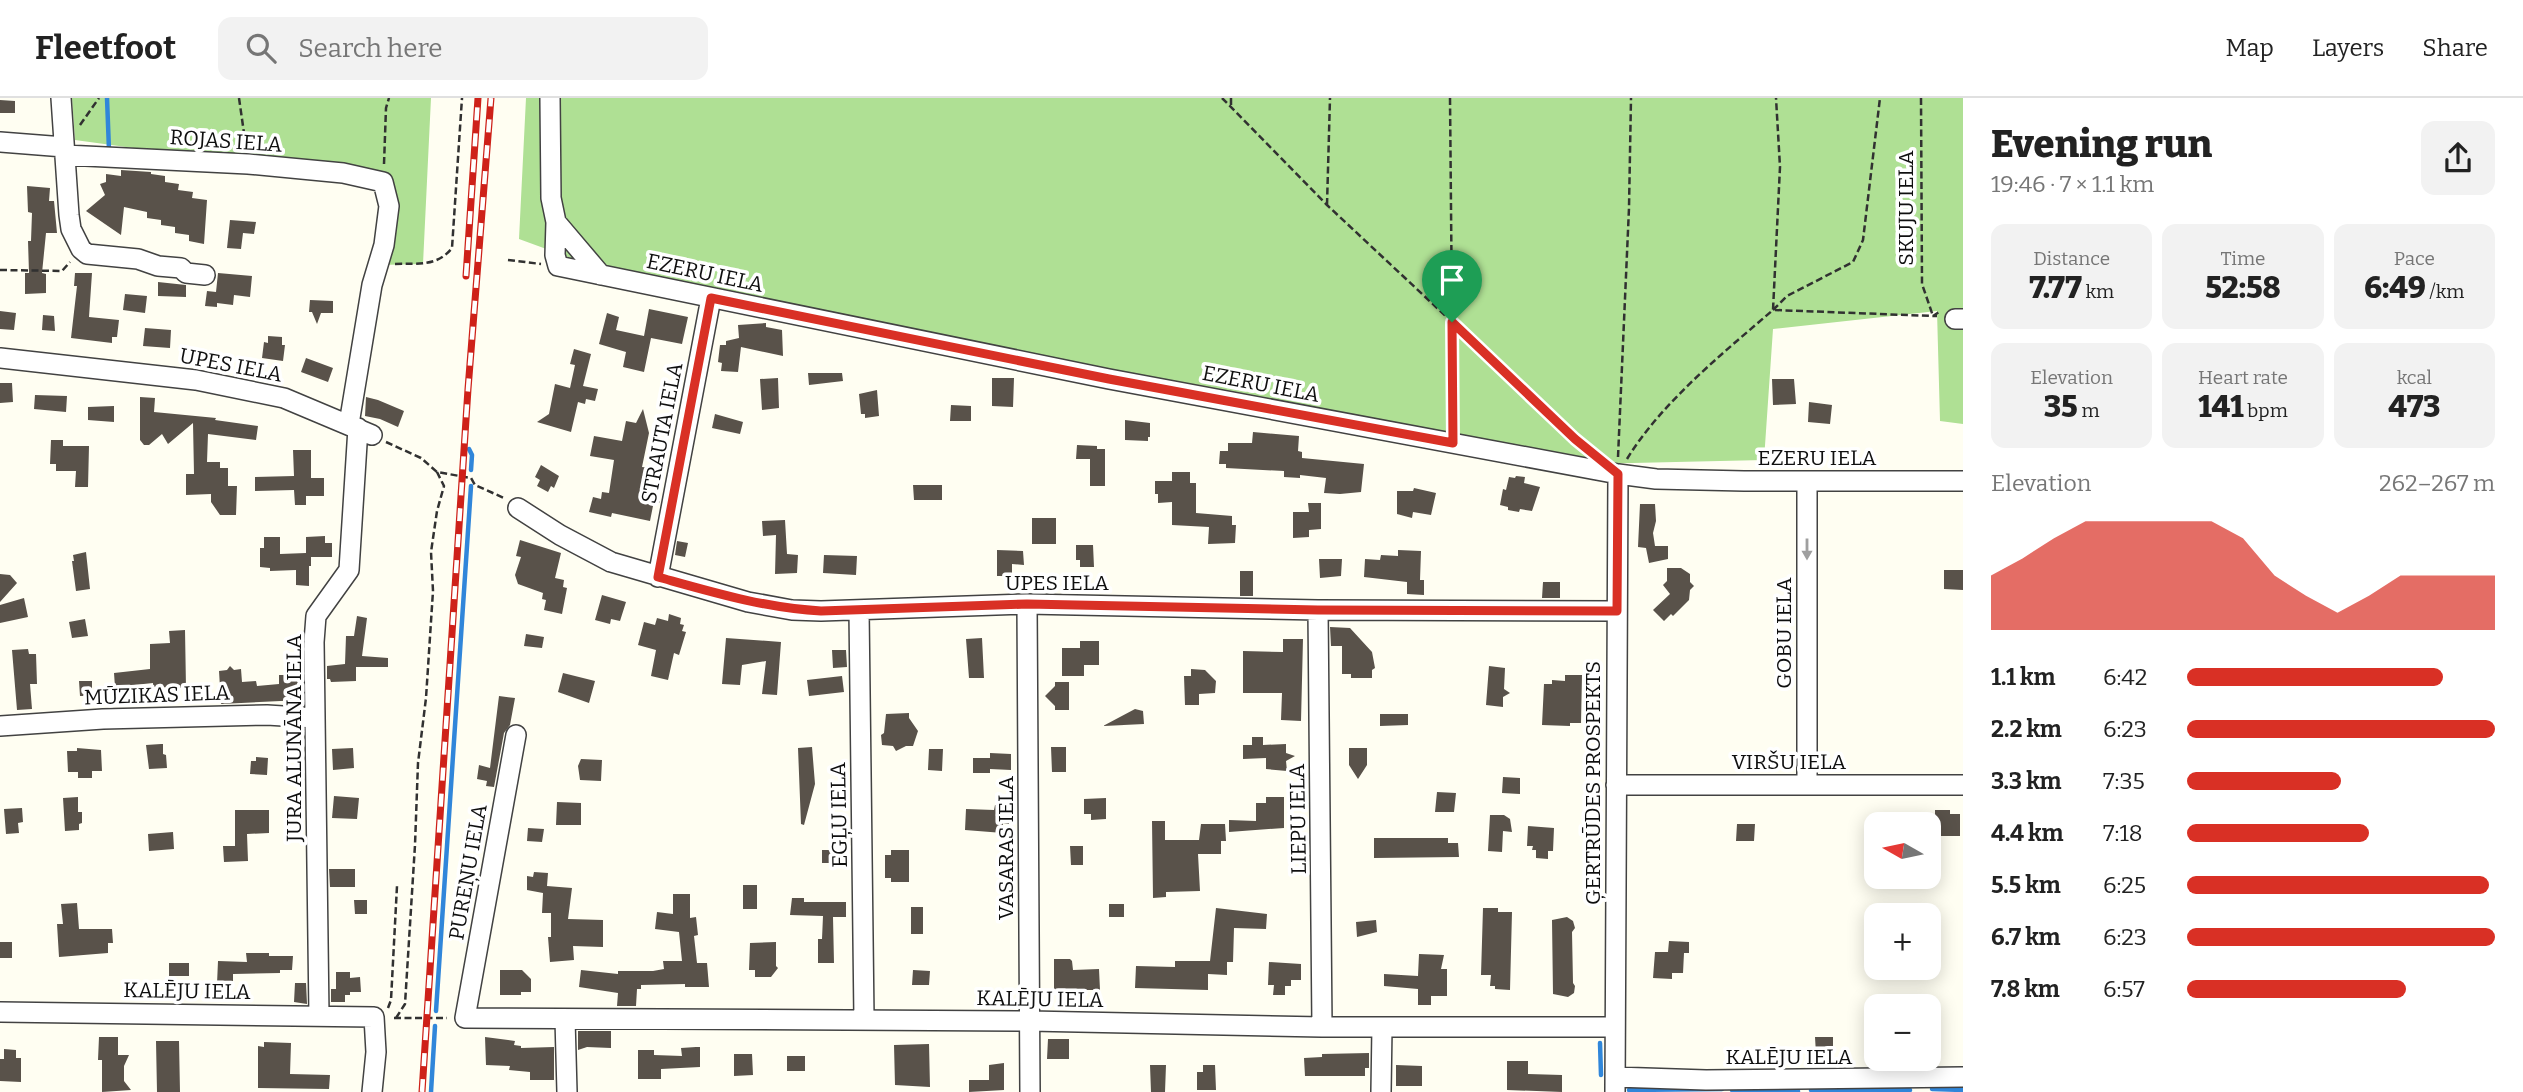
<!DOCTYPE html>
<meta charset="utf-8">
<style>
body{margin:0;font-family:Bitter,serif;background:#f2f2f2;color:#222;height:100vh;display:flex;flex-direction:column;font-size:26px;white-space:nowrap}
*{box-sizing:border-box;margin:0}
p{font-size:23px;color:#767676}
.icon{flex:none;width:38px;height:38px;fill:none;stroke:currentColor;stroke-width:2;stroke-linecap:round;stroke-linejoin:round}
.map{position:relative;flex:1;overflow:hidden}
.drawer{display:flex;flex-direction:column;background:#fff;width:560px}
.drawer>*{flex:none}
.needle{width:46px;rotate:279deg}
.fabs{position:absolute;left:1864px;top:714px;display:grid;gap:14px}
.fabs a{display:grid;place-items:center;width:77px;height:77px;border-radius:14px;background:#fff;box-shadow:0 4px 18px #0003;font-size:35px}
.pin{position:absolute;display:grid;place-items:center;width:60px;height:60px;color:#fff;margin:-72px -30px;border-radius:50% 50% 50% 0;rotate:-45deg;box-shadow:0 0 7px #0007}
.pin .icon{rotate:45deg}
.round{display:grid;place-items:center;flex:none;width:74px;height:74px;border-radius:14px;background:#f2f2f2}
.summary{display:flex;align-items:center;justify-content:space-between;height:119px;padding:0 28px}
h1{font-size:38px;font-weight:800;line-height:52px}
.figures{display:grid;grid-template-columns:repeat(3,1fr);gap:10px;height:119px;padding:7px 28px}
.figures div{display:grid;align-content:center;border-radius:14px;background:#f2f2f2;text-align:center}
.figures b{font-size:30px;font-weight:800}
.figures small{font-size:19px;font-weight:400}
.figures p{font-size:19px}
.chart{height:196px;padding:14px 28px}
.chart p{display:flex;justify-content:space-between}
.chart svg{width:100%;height:126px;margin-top:7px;fill:#d93025;opacity:.7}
ul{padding:0 28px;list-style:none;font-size:23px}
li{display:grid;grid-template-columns:112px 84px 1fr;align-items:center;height:52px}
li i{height:18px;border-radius:9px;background:#d93025}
header{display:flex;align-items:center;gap:42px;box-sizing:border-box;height:98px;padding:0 35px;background:#fff;border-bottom:2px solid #e0e0e0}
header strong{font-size:33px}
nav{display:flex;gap:38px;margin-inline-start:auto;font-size:24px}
.search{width:490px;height:63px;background:#f2f2f2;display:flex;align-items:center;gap:18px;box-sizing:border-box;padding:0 24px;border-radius:14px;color:#767676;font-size:26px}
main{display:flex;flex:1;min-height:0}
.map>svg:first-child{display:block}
.forest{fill:#afe094}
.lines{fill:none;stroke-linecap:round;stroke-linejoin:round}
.stream{stroke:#3086da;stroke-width:4.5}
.building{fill:#59524a}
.minor-casing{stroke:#424242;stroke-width:22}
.path{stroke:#313131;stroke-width:2.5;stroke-dasharray:7 3.5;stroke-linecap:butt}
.minor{stroke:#fff;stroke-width:19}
.rail-casing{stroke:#ce2119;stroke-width:7}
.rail{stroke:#fff;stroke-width:4.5;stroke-dasharray:13;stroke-linecap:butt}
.oneway{fill:#9f9f9f}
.route-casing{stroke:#fff;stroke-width:14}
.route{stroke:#d93025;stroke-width:9}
.labels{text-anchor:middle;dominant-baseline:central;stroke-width:7;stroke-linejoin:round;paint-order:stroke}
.street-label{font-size:21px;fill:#0f0f0f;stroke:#fff}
</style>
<header>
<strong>Fleetfoot</strong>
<div class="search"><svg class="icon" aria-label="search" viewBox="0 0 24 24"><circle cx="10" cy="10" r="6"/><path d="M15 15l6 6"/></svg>Search here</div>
<nav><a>Map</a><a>Layers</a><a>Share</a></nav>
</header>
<main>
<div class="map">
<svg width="1963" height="994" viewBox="0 0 1963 994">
<rect width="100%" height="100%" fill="#fffef2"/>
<!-- forest -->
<path class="forest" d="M72 0H431L423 166 378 167 383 84 75 42Z
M526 0H1963V326L1940 323 1937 213 1773 231 1764 362 1588 366 620 178 519 141Z"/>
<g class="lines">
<!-- stream -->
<path class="stream" d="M107 0 109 52
M469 351 472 357 471 372
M436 913 471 388
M1600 945 1601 977
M1932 991 1963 992
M1629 992 1722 991
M1732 992 1798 993
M1811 992H1910
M431 994 435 928"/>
</g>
<!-- building -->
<path class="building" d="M0 2 15 3V15H0Z
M121 72 151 74V76L165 78V84L179 86 178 92 193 94 192 100 207 102 204 146 189 143V137L175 135V129L161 127V122L147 120V114L124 109 121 137 86 113 105 97 100 86 106 84V76L121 78Z
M27 88 50 90 49 103H54L57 135H46L42 175 46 176V195L25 196V175H29L28 143H31L32 115 28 114Z
M230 122 256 124 254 136 243 135 241 151 227 150Z
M75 175H92L89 219 119 222 117 239H112V245L71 240 77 188H74Z
M218 175 252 178 250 199 234 197 233 207 217 205V209L205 208 207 193 216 194Z
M158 184 186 187V199L158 198Z
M125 196 147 198 145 215 123 212Z
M310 202 333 203V215H321L317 226 312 214H309Z
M649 211 688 219 682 246 651 240 644 274 623 269 626 254 599 246 607 215 619 219 616 232 644 238Z
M0 213 16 215 14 232 0 231Z
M43 217 54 218 55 233 42 232Z
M766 225V229L782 232 783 258 741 249 738 274 721 273 722 265 718 264 720 247H726V243L739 240 738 227Z
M145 230 171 232 170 250 143 248Z
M268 238 282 239V247H285L283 263 262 260 264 244 268 245Z
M574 251 591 256 583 288 598 291 595 303 586 301 585 306 578 304 571 334 537 324 549 316 555 286 570 290 575 267 570 266Z
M306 260 333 270 328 284 301 274Z
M808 275H842L843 283 809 287Z
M778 280 779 310 762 312 760 281Z
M992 280H1014L1013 309 992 308Z
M1772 281H1794L1796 306 1773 307Z
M0 285H12L13 304 0 305Z
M877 292 879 318 865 320V316H861L859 296Z
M35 297 67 298 66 314 34 311Z
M140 299 155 300 154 314 216 320 215 322 258 328 256 342 208 336 207 364H220V370H228V388H237L236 417H220L211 404V396L186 397V376H194L193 325 168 346 162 336 149 347H144L140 342Z
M366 299 378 302 404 313 398 329 380 321 365 318Z
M1809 304 1832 307 1830 326 1808 324Z
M951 307 971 308V323H950Z
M114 308V324L88 322V309Z
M643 311 649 335 642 369 651 370 648 395 656 396 655 399 660 404 653 408 650 423 612 415 611 419 589 414 593 399 601 401 602 394 609 395 614 362 590 358 594 338 622 343 626 323 636 325Z
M715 316 743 324 740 336 712 330Z
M1125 322 1150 325V339H1148V343L1125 342Z
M1253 334 1299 338 1298 353 1302 354V360L1364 366 1361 394 1340 396 1324 395 1326 380 1300 377V380L1284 379V373L1226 370V366H1219L1220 353H1228V345H1252Z
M51 342H63V348H89L88 389H75L76 373H56V366H50Z
M1077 347 1097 348V351H1105V388H1090V361H1076Z
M293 352H311V380H324V398H306V407H295L294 392 255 393V379L294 378Z
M541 367 559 378 554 390 551 388 548 394 537 388 540 382 535 379Z
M1172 374H1190V385H1196V415L1232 418V427H1236L1235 445 1208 446 1209 429 1172 427V404L1158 405V396H1155V383H1172Z
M1516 378 1525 379 1524 385 1540 389 1532 413 1520 411 1519 414 1508 412V409L1500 407 1503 391 1506 392 1509 379 1515 380Z
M913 387H942V402H914Z
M1414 390 1436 395 1431 417 1413 414 1412 420 1397 416V393H1413Z
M1308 405H1321V431L1309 432V439L1293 440V414H1309Z
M1640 406H1655L1656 423 1653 435 1655 448H1668V461L1649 465 1646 450 1638 449Z
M1032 420H1056V446H1032Z
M785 422 787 456 798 457 797 475 775 476 776 437 763 438 762 423Z
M325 438V445H332V459H311V468H309V488L296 487V472L270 473V470L260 469V450H264V439H280V456L306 455V439Z
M520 442 561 455 555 480 564 482 563 489 567 490 562 516 544 512 546 502 542 501 543 495 518 486 515 477 521 459 516 458Z
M677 443 688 445 685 459 675 457Z
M1076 447H1093L1094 469H1080V462H1076Z
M997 452 1023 453 1024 467 1012 466V478H997Z
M1398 452 1421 453 1420 482H1424V497L1407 496V484L1364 479 1365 461 1380 462 1381 457 1398 458Z
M86 454 90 491 76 493 72 463H74L73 457Z
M824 457 857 458 856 477 823 475Z
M1319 461H1342L1341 478 1320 480Z
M1667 470H1681L1690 476V484L1694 488 1690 492 1689 502 1673 518 1671 516 1664 523 1653 512 1670 496 1663 487 1667 483Z
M1944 472H1963V492L1944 491Z
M1240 473H1253V498H1240Z
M0 476 10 477 17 485 0 504Z
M1543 484H1560V500H1542Z
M602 497 626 504 620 523 611 521 610 526 595 522Z
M24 500 28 519 0 525V507Z
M669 516 681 520 680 526 684 527 682 533 686 534 679 557 674 555 668 582 651 578 656 552 638 547 644 524 655 527 657 520 668 523Z
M357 518 367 520 362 558 388 560V569H356V583L331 584 330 581H327V568L345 566 346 538H354Z
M85 521 88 538 72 540 69 524Z
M1330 529 1350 530 1372 554 1375 570 1372 572V580H1351V576H1342V548H1331Z
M185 532 186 590 153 589V585L115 589 114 575 150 571V546L170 545 169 533Z
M526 536 544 539 542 550 524 548Z
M726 540 781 544 777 597 762 596 766 563 742 567 740 587 722 586Z
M982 540 984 580H969L966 541Z
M1283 541H1303L1301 623 1281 622 1282 595H1243V553L1283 554Z
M1080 543H1099V567H1084V578H1062V550H1080Z
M28 551 29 556H36L37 586H30L32 611 17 612 12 552Z
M832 552H846L847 569 833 570Z
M230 568 234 572 241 571 242 584 256 583 257 588 279 586V577H285V573H302V602L221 606 219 573 227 572Z
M1489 568 1505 570 1504 591 1510 595 1503 599V609L1486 607Z
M1191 571 1205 572 1216 583 1215 595 1199 596V607H1185L1184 578H1191Z
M563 575 595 583 589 605 558 594Z
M1565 577H1582L1581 625H1570V628L1542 627 1544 586H1552V582L1565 583Z
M842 578 844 594 809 598 807 582Z
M79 583H92V598H80Z
M1055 584H1069V612H1055V608L1045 598 1055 588Z
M499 598 515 600 510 627 504 635 494 689 486 688 487 683 477 681 479 667 490 670Z
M1135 611 1143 613 1144 626 1103 628Z
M909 615V620L918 633 913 648H906L896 653 893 648 882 647 881 637 884 635 886 616Z
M1380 616H1408V627L1380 628Z
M1252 639H1263V647L1286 646V655L1295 658 1286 663 1287 673 1266 671V660L1243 661V647H1252Z
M161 646H163V656L166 657 167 670 149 671 146 647Z
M812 649 815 686 804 727 801 726 798 650Z
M1051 649H1066V674H1052Z
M77 650 101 652 102 673H92V680H78V674H68L67 653H77Z
M353 650 354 670 333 672 332 651Z
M1349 650H1367V667L1358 681 1349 667Z
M929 651H943L942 673 928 672Z
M990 655 1011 656V672L990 671V675H973V660H990Z
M256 659 268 660 267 677 250 676 251 663H256Z
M581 661 602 662 601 683 580 682 578 668Z
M1503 679 1520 680V696L1502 695Z
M1437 694 1456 695 1454 714H1435Z
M334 698 359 700 357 721 332 720Z
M78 699V714H82V725L79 726V732L65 733 63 700Z
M1266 699H1284V730L1229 734V722L1256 723V705H1266Z
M1106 700V721L1091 722V716H1084V701Z
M557 704 581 705V727H556Z
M995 707 1010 709 1009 726 1003 725V735L965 732 966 711 994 712Z
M22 710 23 724 18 725 19 735 6 736 4 711Z
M235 712H269V735L247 736 248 763 224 764 223 748H235Z
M1935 712H1950V716H1960V738H1928V716L1935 717Z
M1490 717H1504L1510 721 1512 734 1503 733 1502 754 1488 753Z
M1152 723H1165V742H1199L1201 726H1225L1226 743H1221V756H1198L1200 793 1166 794V799L1153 800Z
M1737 726H1755L1754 743H1736Z
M1528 728 1554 730 1553 753H1548V761L1536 760V752H1532L1533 748H1527Z
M528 730 544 731 542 744 527 743Z
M173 734 174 751 149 753 148 736Z
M1374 740H1448V745H1458L1459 759 1374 760Z
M1070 748H1083V767H1071Z
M822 752H838L839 765H822Z
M891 752H909V784H891V780H885V757H891Z
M329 771H355V789H330Z
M534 774 548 775 547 788 572 790 568 821 603 822V849L573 848 574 862 550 864 548 839H551V815H542L543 795 527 792V778L533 779Z
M743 787H757V811H743Z
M673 796H690V820L696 819 698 837 694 838 697 865H707L709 889H685V886L641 887V891H637L636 908H617L618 895 579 889 581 872 618 876V873H653L664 871 663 863H682L679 834 655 831 657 814 673 816Z
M792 800H804V804H846V819H833L834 865H818V841H822L823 818 790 817Z
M354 802H367V816H355Z
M77 805 79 831H112L113 845H108V855L59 859 57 826H63L61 806Z
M1109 806H1124V819H1109Z
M911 809H923V836H911Z
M1216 810 1267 816 1266 831 1234 830 1233 864H1227V877L1208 876V892L1135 890 1136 868 1175 869V863H1210Z
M1483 810H1498V814H1512L1510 892 1495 891V888H1490L1491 877H1481Z
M1567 819 1573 823 1575 830 1572 834 1573 885 1575 888 1574 895 1568 899 1553 896 1552 822Z
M1376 822 1377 834 1357 839 1356 824Z
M1669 843 1689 844V855H1684L1683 875H1672V881L1653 880 1655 854H1668Z
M0 844H12V860H0Z
M776 844V868L778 870 771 879H755V872H749L750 845Z
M246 855H269V858H293L292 872H280V875L233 876V886H217L218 863 247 864Z
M1419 856 1444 857 1441 871H1447V898H1431V907H1418V891L1384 888V876L1418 878Z
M1054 861H1070L1072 863 1073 872 1099 871 1100 892H1073V896H1054Z
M1269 864 1301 866V882H1291V888H1285V897H1273L1274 887H1268Z
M169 865H189V878H169Z
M500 872H522L531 881V894H521V897H500Z
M913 872 930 873 929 887H912Z
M336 874H350V880L360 879 361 894H350V897H345V904H331V891H336Z
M295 885H306L307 906 294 904Z
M578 933H611V950L587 949 578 952Z
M99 939H118V957H129L124 968V983L131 992 102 994V962H98Z
M485 939 515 943 514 947 521 948V950L554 949V982H530V974L509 972 510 968 486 967Z
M1815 939H1833V954L1816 956Z
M1048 941H1069V961H1047Z
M156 943H179L180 994H157Z
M264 944 291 945 290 976 330 977 329 991 258 990V948L264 949Z
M929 946 930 989 895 987 894 947Z
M696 949H700V969L661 971V981H638V952H654V957L682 958 681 950Z
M4 951 16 952V960H21V984L0 983V961H4Z
M1369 955V970H1365V978H1305L1304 960 1322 959V956Z
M734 956H752L753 977 734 978Z
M787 958H805V973H787Z
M1507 963H1528V976L1562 977V994L1507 992Z
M1004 965V992L969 994V982H989V967Z
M1150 967H1166L1165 994H1151Z
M1203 967H1215L1216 992H1197V974H1203Z
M1396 967 1422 968V988H1396Z"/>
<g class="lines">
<defs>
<path id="minor" d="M61 0 69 117 71 131 81 151 87 156 138 161 158 168 181 170 186 175 205 177
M550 0 551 100 556 124 555 157 558 168 1109 281 1618 376 1656 381 1744 383H1963
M0 44 64 49
M65 57 248 66 343 75 383 84 389 108 384 147 372 187 349 326
M556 124 601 177
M1955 221H1963
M0 260 196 282 284 300 372 337
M1807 383V686
M518 410 560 437 611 464 748 504 792 512 821 513 1027 506 1318 512 1617 513
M658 479 711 200
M1027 506 1030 994
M859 512 864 921
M1318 512 1322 929
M0 628 103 621 267 617 315 620
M516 637 465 920 1030 923 1322 929H1615
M1616 687H1963
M0 914 374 919 376 954 372 994
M319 917 314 544 316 518 349 472 358 330
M565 921 567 994
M1615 979 1706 982 1963 979
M1381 994 1382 929
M1615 994 1618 376"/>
</defs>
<!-- minor casing -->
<use href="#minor" class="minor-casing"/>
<!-- path -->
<path class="path" d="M239 0 246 49
M1222 0 1327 107 1591 354
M1231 0V8
M1450 0 1453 328
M1921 0 1922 186 1933 218H1937
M80 27 99 0
M384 66 386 10 389 0
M1327 107 1330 0
M508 162 541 166
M395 166C418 165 437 169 452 150L462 0
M0 172 62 173 70 164
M1773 212 1787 198 1853 164 1863 142 1880 0
M1775 212 1933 218 1939 214
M386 344 421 360 437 374 471 380 475 387 504 400
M1618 359 1629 110 1631 0
M1627 361C1661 305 1723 255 1773 212L1780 69 1776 0
M388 910 391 902 397 788
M394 920H447
M396 920 405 906 415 747 418 665 426 600 433 493 431 454 437 413 444 388 437 374"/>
<!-- minor -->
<use href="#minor" class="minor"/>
<defs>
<path id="rail" d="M466 178 478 0
M422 994 468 291 491 0"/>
</defs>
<!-- rail casing -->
<use href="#rail" class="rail-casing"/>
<!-- rail -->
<use href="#rail" class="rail"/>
</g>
<!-- one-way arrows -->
<defs><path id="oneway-solid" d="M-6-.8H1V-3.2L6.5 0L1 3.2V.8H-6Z" transform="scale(1.75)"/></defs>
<use class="oneway" href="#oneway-solid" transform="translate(1807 451) rotate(90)"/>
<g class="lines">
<defs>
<path id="route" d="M711 200 1109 281 1453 345 1452 224 1575 341 1618 376 1617 513 1318 512 1027 506 821 513C765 510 712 494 658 479Z"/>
</defs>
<!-- route casing -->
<use href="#route" class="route-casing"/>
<!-- route -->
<use href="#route" class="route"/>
</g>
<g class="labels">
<!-- street labels -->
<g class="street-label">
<text transform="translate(226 43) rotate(4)">ROJAS IELA</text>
<text transform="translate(1906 110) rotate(-90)">SKUJU IELA</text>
<text transform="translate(705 175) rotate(12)">EZERU IELA</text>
<text transform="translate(231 267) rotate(11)">UPES IELA</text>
<text transform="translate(1261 286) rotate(11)">EZERU IELA</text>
<text transform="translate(662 335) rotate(-79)">STRAUTA IELA</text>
<text x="1817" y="360">EZERU IELA</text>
<text x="1057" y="485">UPES IELA</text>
<text transform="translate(1784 535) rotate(-90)">GOBU IELA</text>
<text transform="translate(157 597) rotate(-2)">MŪZIKAS IELA</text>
<text transform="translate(294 640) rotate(-90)">JURA ALUNĀNA IELA</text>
<text x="1789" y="664">VIRŠU IELA</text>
<text transform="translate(1593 685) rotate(-90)">ĢERTRŪDES PROSPEKTS</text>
<text transform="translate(839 717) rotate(-91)">EGĻU IELA</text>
<text transform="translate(1298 721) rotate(-91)">LIEPU IELA</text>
<text transform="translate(1006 750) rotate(-90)">VASARAS IELA</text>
<text transform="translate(468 774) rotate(-80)">PUREŅU IELA</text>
<text transform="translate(187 893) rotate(1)">KALĒJU IELA</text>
<text transform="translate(1040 901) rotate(1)">KALĒJU IELA</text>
<text x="1789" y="959">KALĒJU IELA</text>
</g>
</g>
</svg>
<div class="fabs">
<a><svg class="needle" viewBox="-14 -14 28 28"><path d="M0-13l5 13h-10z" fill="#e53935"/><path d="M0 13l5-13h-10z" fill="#767676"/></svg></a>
<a>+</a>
<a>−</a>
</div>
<div class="pin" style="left:1452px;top:224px;background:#1e9e55"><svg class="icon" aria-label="arrive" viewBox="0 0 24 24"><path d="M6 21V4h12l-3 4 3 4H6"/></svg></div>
</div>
<section class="drawer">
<div class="summary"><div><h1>Evening run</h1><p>19:46 · 7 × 1.1 km</p></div><a class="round"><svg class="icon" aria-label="share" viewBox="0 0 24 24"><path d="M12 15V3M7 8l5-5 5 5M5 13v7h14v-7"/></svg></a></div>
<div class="figures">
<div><p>Distance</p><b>7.77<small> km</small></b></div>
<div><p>Time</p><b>52:58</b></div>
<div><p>Pace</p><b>6:49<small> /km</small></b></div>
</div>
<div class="figures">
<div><p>Elevation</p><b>35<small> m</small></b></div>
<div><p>Heart rate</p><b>141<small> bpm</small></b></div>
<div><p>kcal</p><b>473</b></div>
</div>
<div class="chart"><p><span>Elevation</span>262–267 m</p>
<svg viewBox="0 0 160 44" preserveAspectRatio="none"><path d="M0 44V25L10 19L20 12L30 6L40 6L50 6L60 6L70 6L80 12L90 25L100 32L110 38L120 32L130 25L140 25L150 25L160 25V44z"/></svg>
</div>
<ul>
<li><b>1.1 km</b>6:42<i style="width:83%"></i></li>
<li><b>2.2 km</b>6:23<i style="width:100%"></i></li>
<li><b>3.3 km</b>7:35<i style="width:50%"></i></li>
<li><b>4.4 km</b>7:18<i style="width:59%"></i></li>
<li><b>5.5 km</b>6:25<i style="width:98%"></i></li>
<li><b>6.7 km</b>6:23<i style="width:100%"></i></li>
<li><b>7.8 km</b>6:57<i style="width:71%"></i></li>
</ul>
</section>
</main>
